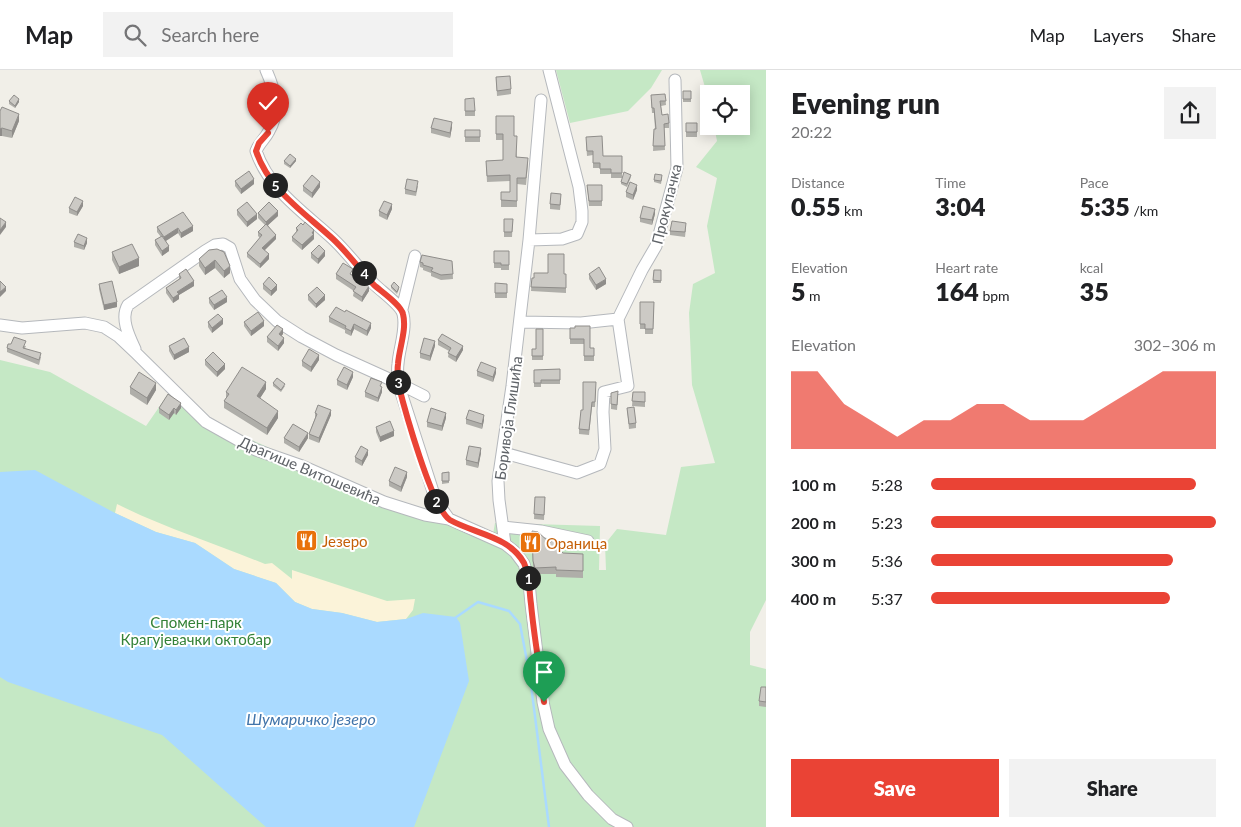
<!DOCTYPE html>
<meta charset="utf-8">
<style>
body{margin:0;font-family:Lato,sans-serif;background:#f2f2f2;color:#202124;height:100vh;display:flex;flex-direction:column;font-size:19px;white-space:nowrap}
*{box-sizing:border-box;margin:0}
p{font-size:16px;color:#757577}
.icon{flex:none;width:28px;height:28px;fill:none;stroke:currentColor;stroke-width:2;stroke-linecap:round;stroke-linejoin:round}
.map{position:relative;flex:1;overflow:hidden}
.panel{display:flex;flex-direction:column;background:#fff;width:475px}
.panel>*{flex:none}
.fabs{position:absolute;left:700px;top:15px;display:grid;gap:10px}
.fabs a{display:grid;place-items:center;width:50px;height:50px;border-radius:0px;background:#fff;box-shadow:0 2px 12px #0003;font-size:25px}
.pin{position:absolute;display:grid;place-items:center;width:42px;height:42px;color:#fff;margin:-51px -21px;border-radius:50% 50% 50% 0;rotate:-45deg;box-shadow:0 0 5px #0007}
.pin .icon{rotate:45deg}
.km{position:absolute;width:25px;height:25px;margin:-12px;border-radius:50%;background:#222;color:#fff;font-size:14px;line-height:25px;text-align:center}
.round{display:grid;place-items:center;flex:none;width:52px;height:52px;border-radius:0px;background:#f2f2f2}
.head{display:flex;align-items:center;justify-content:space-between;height:85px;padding:0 25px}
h1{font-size:28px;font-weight:800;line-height:38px}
.figures{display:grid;grid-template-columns:repeat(3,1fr);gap:8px;height:85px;padding:5px 25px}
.figures div{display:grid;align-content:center}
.figures b{font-size:25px;font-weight:800}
.figures small{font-size:14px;font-weight:400}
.figures p{font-size:14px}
.chart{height:140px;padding:10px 25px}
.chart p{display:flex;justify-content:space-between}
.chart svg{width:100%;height:90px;margin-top:5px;fill:#ea4335;opacity:.7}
.cta{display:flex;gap:10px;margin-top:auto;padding:10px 25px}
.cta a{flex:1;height:58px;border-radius:0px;background:#ea4335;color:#fff;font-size:20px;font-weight:800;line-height:58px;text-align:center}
.cta a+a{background:#f2f2f2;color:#202124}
ul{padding:0 25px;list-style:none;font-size:16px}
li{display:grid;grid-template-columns:80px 60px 1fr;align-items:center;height:38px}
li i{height:12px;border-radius:6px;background:#ea4335}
header{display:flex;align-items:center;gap:30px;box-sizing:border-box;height:70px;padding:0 25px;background:#fff;border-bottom:1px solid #e0e0e0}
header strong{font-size:24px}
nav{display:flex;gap:28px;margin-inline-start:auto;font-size:18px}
.search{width:350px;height:45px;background:#f2f2f2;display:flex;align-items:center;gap:12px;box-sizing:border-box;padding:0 18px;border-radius:0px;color:#757577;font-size:19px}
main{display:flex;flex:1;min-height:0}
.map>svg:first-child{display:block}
.green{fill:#c5e8c5}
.sand{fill:#fbf3d9}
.water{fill:#aadaff}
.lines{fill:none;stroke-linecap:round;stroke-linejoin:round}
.stream{stroke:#aadaff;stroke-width:2.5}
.minor-casing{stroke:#b5b8bc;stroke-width:13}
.minor{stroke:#fff;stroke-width:11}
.wall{fill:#afaea9}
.shaded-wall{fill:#8f8d8a}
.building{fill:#cccac5;stroke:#8f8d8a}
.route-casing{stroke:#fff;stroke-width:10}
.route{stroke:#ea4335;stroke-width:6}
.labels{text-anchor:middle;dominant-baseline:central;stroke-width:4;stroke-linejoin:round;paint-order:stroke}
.street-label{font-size:15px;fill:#5f6368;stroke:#fff}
.food-label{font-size:15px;fill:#c56008;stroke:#fff;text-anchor:start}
.park-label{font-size:15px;fill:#348238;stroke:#fff}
.water-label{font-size:16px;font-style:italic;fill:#4174aa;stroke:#fff}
</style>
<header>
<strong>Map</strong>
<div class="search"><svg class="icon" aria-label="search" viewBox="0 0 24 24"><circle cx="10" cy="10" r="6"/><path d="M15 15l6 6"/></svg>Search here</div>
<nav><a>Map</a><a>Layers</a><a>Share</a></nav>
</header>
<main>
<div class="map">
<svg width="766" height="757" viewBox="0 0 766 757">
<rect width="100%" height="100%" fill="#f1efe8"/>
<!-- green -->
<path class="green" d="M556 0H662L651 18 628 41 570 53Z
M700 0H766V530L750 562V595L766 599V757H0V290L50 302 146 356 173 317 204 347 234 362 375 425 493 464 495 453 600 456 599 500H606L605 474 617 459 666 465 681 397 715 393 692 315 689 243 693 214 715 203 707 156 717 108 696 97 717 71 714 56H741V24H709V31Z"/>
<!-- sand -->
<path class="sand" d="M117 434C165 458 216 474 265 494L272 493 292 509V500L387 531 415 529 413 540 406 549 377 552 342 543 312 539 295 532 276 513 234 499 195 473 156 462 115 443Z"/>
<!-- water -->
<path class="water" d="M35 400 115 443 156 462 195 473 234 499 276 513 295 532 312 539 342 543 377 552 406 549 423 543 456 547 460 553 469 611 414 757H266L162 665 8 612 0 607V402Z"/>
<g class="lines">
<!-- stream -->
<path class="stream" d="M455 548 478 532 509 541 520 554 530 607 549 757"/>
<defs>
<path id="minor" d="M266 0C275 20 281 41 269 61 265 69 259 73 256 81 269 120 305 143 333 169 348 183 360 200 374 214 382 222 401 235 403 244 407 259 399 278 398 294 397 300 398 306 398 313L436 431 449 449
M529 170 541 30
M402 239 415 186
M520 252 581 253 618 249 642 200 656 176 677 98 675 10
M0 255 22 258 85 253 104 257 118 266 136 283 206 352 256 380 302 396 384 432 425 445 449 449 505 474 515 482 524 494 529 512 531 534 543 632 549 659 565 695 588 725 612 749 627 757
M135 279C129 266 120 248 128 235L205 181 215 175 223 174 230 178 240 209 255 230 277 251 302 267 336 285 398 313 424 326
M504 383 577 403 600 394 605 379 603 342 604 322 628 316 618 249
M504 457 541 461 588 471
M505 474 499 430 498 411 512 316 529 170 562 169 577 164 582 152V141L579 117 549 0"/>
</defs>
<!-- minor casing -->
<use href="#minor" class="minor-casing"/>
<!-- minor -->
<use href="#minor" class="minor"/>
</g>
<!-- wall -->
<path class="wall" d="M496 7 511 19V24L497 26Z
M683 21H691V32H683Z
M665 24 666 35 661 36 662 45 669 53V58H664L665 80 653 81 654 59H655L654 43H652L651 29Z
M465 29 475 41V46H465Z
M9 31 19 32 15 38 9 34Z
M0 41 19 51 12 68 2 66H0Z
M496 46 514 66 517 87 528 94 526 115 517 114V137H501V122H510V111L487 112 486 91 503 90V70H496Z
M686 53H697V67H686Z
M452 57 450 68 431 63V58Z
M465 60H480V72H465Z
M586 72 603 86H622V108H611V104H600V98H593V85L587 86Z
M284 91H296L290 98 284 94Z
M631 107 627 117 621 114V112Z
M662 108 661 114 654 112V110Z
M235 111 254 114 241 124 235 116Z
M587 115H602V136H589Z
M303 116 320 117 312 128 303 121Z
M418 116 416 126 405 124V119Z
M637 120 633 130 626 127V122Z
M561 129 560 140 550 139V134Z
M83 136 77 146 69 143V138Z
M392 139 387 150 379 146V141Z
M237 140 257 149 247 157 237 145Z
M258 143 278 146 268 155 276 169 264 180 269 189 260 198 247 187V183L260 168 258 166V162L265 155 258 148Z
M655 144 652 155 640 152V148Z
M504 149H513L512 167H504Z
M157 157 193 161 181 168 178 163 166 171 169 181 162 186 155 175V170L161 167 157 162Z
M296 158 314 165V169L302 180 292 171V167L296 162Z
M686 158 685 167 670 165V161Z
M74 172 87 173 84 180 74 177Z
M209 180 230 203 224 208 215 198 205 205 199 196V189Z
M509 181V200H501V198H494V193Z
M112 182 139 196 119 204 112 190Z
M311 183 325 186 318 194 311 188Z
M452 191 453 209 441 210 431 206V203L423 200V198L420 197V192Z
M654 200H661V213H653Z
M179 204 194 216 179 225V229L173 233 166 223V218L179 209Z
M336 204H353L352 206 369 221 362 232 353 226 354 221 336 209Z
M566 204V223L531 221 532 208Z
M589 204 606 214 596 220 589 209Z
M99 214 117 237 104 240 99 219Z
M263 214 277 220 271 226 263 219Z
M507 214V228H495V223Z
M391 216 399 219 397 224 391 218Z
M308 225 325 230 316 238 308 230Z
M209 228 227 232 214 240 209 233Z
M640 232H654L653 264H645V259H640Z
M329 247 371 258 367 266 354 259 351 266 345 263V260L329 252Z
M208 252 223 254 212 263 208 257Z
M244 252 264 256 251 266 244 256Z
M575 256 590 278H594V291H584V274H570V258H575Z
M543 259V290H532V279H536Z
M283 264 281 266 284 273 278 281 267 272V267Z
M438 270 463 280 456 292 448 287 449 281 438 275Z
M11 274 26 276 25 278 41 287 39 295 7 282V278Z
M169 276 189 282 174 290 169 281Z
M435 276 430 291 420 288V283Z
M205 290 225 299 217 307 205 295Z
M319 290 311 302 302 296V291Z
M560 299V314H541V317H534V300Z
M477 301 496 303 493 312 477 306Z
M353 307 347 320 337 315V310Z
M273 313 285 316 281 322 273 316Z
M130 317 156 320 147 335 130 324Z
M382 317V322L378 332 365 327V322Z
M596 317 595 337H592L589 365 579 364V359Z
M266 319 260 328 278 348 267 365 224 338V331L226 328V322Z
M633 322H645V337L632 336Z
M611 323 618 326 617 340 611 339Z
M159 338H181L176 345 174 343 169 350 159 343Z
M627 338 636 353V358L629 359Z
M315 343 331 345 319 373 309 369V364L315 348Z
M446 348 442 361 427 357V352Z
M466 349 484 350 482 359 466 354Z
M376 357 394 366 380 372 376 362Z
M284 368H308L299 382 284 373Z
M481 383 478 398 466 395V390Z
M368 385 362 396 355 392V387Z
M449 402V413L442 414V403Z
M407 407 401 422 389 416V411Z
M535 427H545L544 450 534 449Z
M532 461 563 483 583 484V508L556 507V504H535L533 498Z
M766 617V637L759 636V631Z"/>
<!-- shaded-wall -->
<path class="shaded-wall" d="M19 29V32L15 38V36Z
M19 44V51L12 68V61Z
M452 52V57L450 68V63Z
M2 58V66H0V59Z
M296 89V91L290 98V96Z
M254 109V114L241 124V119Z
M320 112V117L312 128V123Z
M637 115V120L633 130V125Z
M83 131V136L77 146V142Z
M392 134V139L387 150V145Z
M655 139V144L652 155V150Z
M278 141V146L266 157V152Z
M257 144V149L247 157V152Z
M6 152V157L0 165V160Z
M193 156V161L181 168V163Z
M178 158V163L164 172V167Z
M314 160V169L302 180V175Z
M276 165V169L262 183V178Z
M87 168V173L84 180V176Z
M169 176V181L162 186V181Z
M325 181V186L318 194V189Z
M269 184V189L260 198V194Z
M139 188V196L119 204V197Z
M215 190V198L205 205V198Z
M230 196V203L224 208V201Z
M606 209V214L596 220V215Z
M194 211V216L179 225V229L173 233V228L177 222Z
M277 215V220L271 226V221Z
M369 216V221L362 232V227Z
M6 217V221L0 227V222Z
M325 225V230L316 238V234Z
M227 227V232L214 240V235Z
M117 232V237L104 240V235Z
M223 249V254L212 263V258Z
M264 251V256L251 266V261Z
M371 253V258L367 266V261Z
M354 254V259L351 266V261Z
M283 259V264L279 269V264Z
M284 268V273L278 281V276Z
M435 271V276L430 291V286Z
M463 276V280L456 292V287Z
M189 277V282L174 290V285Z
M319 285V290L311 302V297Z
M225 294V299L217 307V302Z
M496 298V303L493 312V307Z
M353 302V307L347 320V315Z
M266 312V319L257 333V326Z
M156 313V320L147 335V328Z
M382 317V322L378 332V328Z
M181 333V338L176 345V340Z
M174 338V343L169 350V345Z
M331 340V345L319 373V368Z
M278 341V348L267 365V358Z
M446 343V348L442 361V356Z
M484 345V350L482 359V354Z
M394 361V366L380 372V367Z
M308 363V368L299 382V377Z
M481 378V383L478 398V393Z
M368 380V385L362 396V391Z
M407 402V407L401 422V417Z"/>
<!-- building -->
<path class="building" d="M510 6 511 19 497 21 496 7Z
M683 21H691V29H683Z
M665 24 666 31H660L662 45 668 44 669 53 664 54 665 76H653L654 59H656L654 38H652L651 25Z
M14 25 19 29 15 36 9 31Z
M474 28 475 41H465V29Z
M2 37 19 44 12 61 2 58 0 59V41Z
M496 46H514V66H517L516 87 528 88 526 108H517V131L501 130V122H510V105L487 106 486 91 503 90V64H496Z
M434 48 452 52 450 63 431 58Z
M686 53H697V62H686Z
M465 60H480V67H465Z
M602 66 603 86H622V103H611V99H600V93H593V81H587L586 67Z
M290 84 296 89 290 96 284 91Z
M249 101 254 109 241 119 235 111Z
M624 102 631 105 627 114 621 112Z
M655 104 662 105 661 111 654 110Z
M312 105 320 112 312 123 303 116Z
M407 109 418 111 416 122 405 119Z
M630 112 637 115 633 125 626 122Z
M587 115H602V131H589Z
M551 123 561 124 560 135 550 134Z
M75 127 83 131 77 142 69 138Z
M384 131 392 134 387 145 379 141Z
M247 132 257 144 247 152 237 140Z
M269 132 278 141 266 152 258 143Z
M643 136 655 139 652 150 640 148Z
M183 142 193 156 181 163 178 158 164 167 157 157Z
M0 148 6 152 0 160Z
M504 149H513L512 162H504Z
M672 151 686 153 685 162 670 161Z
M305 152 314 160 312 163 314 164 302 175 292 167 298 160 296 158 301 153 303 155Z
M266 154 276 165 262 178 269 184 260 194 247 183 262 165 258 162Z
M78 164 87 168 84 176 74 172Z
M162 166 169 176 162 181 155 170Z
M132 174 139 188 119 197 112 182Z
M319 175 325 181 318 189 311 183Z
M217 179 224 182 230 196 224 201 215 190 205 198 199 189 209 180Z
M494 181H509V195H501V193H494Z
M548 184H564V204H566V218L531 217 532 208H534V203H548Z
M422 185 452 191 453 204 441 205 431 201 433 198 423 195V193L420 192Z
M343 193 353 199 350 204 369 216 362 227 353 221 356 217 336 204Z
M599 197 606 209 596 215 589 204Z
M186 199 194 211 177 222 179 224 173 228 166 218 181 208 179 204Z
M654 200H661V211L653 210Z
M269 207 277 215 271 221 263 214Z
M0 211 6 217 0 222Z
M112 211 117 232 104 235 99 214Z
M394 212 399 217 397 222 391 216Z
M495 213 507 214V223H495Z
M317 217 325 225 316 234 308 225Z
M222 220 227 227 214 235 209 228Z
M640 232H654L653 259H645V254H640Z
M336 237 345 242 346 240 371 253 367 261 354 254 351 261 345 258 346 256 329 247Z
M258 242 264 251 251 261 244 252Z
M218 244 223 249 212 258 208 252Z
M277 255 283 259 279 264 284 268 278 276 267 267Z
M575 256H590V278H594V286H584V269H570V258H575Z
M536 259H543V286H532V279H536Z
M442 264 463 276 456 287 448 283 451 278 438 270Z
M14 267 26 271 23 278 41 283 39 290 7 278 8 274H11Z
M184 268 189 277 174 285 169 276Z
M424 268 435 271 430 286 420 283Z
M309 279 319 285 311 297 302 291Z
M213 282 225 294 217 302 205 290Z
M481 292 496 298 493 307 477 301Z
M242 297 266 312 257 326 278 341 267 358 224 331 229 324 226 322Z
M344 297 353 302 347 315 337 310Z
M560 299V310H541V313H534V300Z
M139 302 156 313 147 328 130 317Z
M277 308 285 314 281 320 273 313Z
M371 308 382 312 380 316 382 317 378 328 365 322Z
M583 312H596L595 332H592L589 360 579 359 581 340H583Z
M618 321 617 335 611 334V323Z
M633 322H645V332L632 331Z
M168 324 181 333 176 340 174 338 169 345 159 338Z
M318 335 331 340 319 368 309 364 317 344 315 343Z
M634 337 636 353 629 354 627 338Z
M431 338 446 343 442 356 427 352Z
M469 340 484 345 482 354 466 349Z
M390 351 394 361 380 367 376 357Z
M293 354 308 363 299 377 284 368Z
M361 376 368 380 362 391 355 387Z
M469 376 481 378 478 393 466 390Z
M395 397 407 402 401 417 389 411Z
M449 402V411H442V403Z
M535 427H545L544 445 534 444Z
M532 461 538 462 550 473 553 470 559 471V479L563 483 583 484V501L556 500V497L535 498 533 491Z
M761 617H766V632L759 631Z"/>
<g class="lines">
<defs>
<path id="route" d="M268 63 259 73 256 81C269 120 305 143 333 169 348 183 360 200 374 215 382 222 401 235 403 244 407 260 399 278 398 294 397 300 398 306 398 313 404 337 432 439 450 450 475 464 509 466 524 493 530 506 529 521 531 534 534 567 540 599 544 632"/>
</defs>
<!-- route casing -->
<use href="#route" class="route-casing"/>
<!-- route -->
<use href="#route" class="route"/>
</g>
<!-- icons -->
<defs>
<symbol id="restaurant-square" viewBox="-11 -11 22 22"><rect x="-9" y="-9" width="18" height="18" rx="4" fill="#e8710a" stroke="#fff"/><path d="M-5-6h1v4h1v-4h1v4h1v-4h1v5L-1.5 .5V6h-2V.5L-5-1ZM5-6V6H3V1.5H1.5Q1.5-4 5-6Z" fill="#fff"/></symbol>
</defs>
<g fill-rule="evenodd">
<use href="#restaurant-square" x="294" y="458" width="25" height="25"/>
<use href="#restaurant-square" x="518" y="460" width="25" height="25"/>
</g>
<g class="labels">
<!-- street labels -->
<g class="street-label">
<text transform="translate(666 134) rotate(-76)">Прокупачка</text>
<text transform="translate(508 348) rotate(-82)">Боривоја Глишића</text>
<text transform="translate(310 400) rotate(23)">Драгише Витошевића</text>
</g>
<!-- food labels -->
<g class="food-label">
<text x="322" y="471">Језеро</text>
<text x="546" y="473">Ораница</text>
</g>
<!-- park labels -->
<g class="park-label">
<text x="196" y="552">Спомен-парк<tspan x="196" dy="17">Крагујевачки октобар</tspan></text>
</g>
<!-- water labels -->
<g class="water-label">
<text x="311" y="648">Шумаричко језеро</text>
</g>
</g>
</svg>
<div class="fabs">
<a><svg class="icon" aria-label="locate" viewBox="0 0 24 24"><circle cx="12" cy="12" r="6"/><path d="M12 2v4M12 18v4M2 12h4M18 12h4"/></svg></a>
</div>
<div class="pin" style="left:544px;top:632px;background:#1e9e55"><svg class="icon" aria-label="arrive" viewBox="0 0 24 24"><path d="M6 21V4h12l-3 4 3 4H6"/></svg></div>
<div class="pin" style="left:268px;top:63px;background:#d93025"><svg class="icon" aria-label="check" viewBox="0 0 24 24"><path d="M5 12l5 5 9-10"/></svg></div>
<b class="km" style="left:528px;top:508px">1</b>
<b class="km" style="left:436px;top:431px">2</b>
<b class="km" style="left:398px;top:312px">3</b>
<b class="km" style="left:364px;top:203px">4</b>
<b class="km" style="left:275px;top:115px">5</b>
</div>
<section class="panel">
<div class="head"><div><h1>Evening run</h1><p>20:22</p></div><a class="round"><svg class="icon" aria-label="share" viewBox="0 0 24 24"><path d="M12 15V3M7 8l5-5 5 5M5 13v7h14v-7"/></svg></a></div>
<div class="figures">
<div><p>Distance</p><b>0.55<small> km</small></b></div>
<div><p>Time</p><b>3:04</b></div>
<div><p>Pace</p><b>5:35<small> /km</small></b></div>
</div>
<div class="figures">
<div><p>Elevation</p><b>5<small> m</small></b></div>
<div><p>Heart rate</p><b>164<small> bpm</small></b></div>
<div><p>kcal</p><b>35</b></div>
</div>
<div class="chart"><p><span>Elevation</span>302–306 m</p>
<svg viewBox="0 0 160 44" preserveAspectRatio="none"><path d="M0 44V6L10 6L20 22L30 30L40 38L50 30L60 30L70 22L80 22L90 30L100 30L110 30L120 22L130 14L140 6L150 6L160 6V44z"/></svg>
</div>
<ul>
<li><b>100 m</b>5:28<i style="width:93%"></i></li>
<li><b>200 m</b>5:23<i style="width:100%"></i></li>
<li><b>300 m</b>5:36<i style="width:85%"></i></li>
<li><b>400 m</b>5:37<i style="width:84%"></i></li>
</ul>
<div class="cta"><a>Save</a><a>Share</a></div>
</section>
</main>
